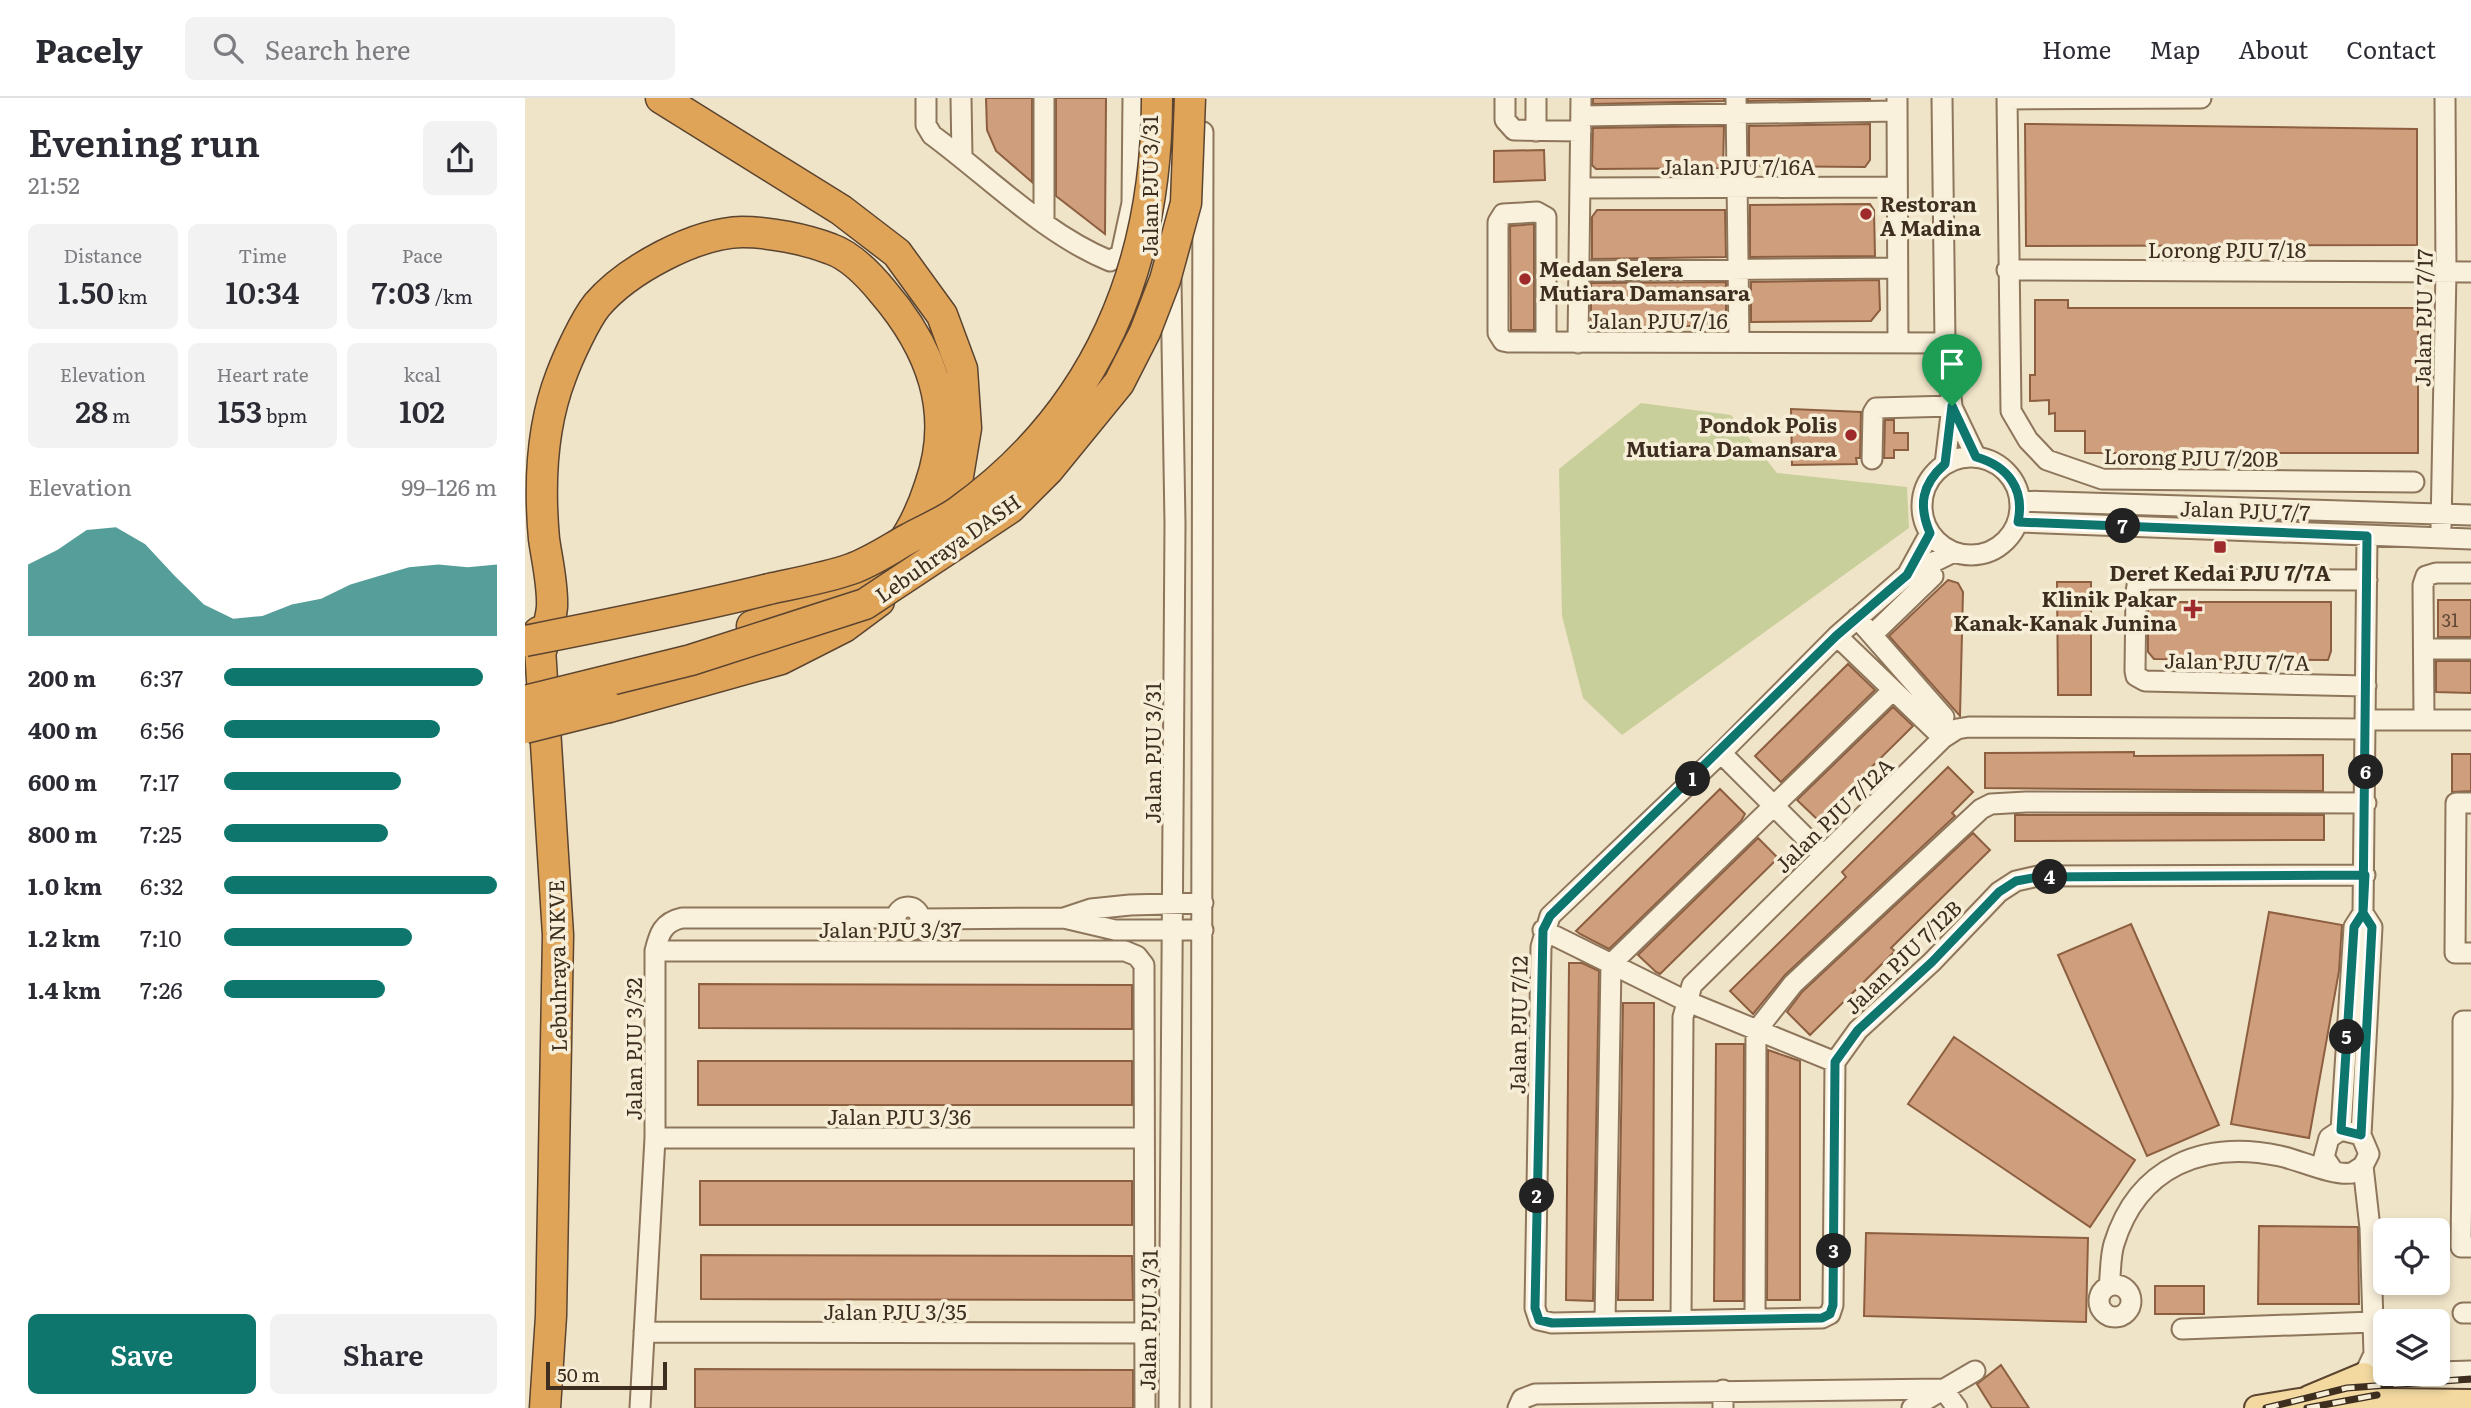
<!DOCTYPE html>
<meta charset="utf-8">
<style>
body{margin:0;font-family:Literata,serif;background:#f2f2f3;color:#2b2b33;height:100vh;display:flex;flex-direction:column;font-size:26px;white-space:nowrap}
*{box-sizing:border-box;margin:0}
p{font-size:23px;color:#7c7c81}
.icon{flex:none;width:38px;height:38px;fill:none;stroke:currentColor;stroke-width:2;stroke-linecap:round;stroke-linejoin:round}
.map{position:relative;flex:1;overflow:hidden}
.drawer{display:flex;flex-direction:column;background:#fff;width:525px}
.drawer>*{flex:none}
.buttons{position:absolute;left:1848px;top:1120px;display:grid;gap:14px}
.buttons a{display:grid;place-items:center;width:77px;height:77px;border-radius:10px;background:#fff;box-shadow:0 4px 10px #0003;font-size:35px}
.scale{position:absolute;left:21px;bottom:18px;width:121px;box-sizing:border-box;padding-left:7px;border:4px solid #3d2e20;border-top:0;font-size:19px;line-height:24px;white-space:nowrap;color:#3d2e20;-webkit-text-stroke:5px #f7eed8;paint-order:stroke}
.pin{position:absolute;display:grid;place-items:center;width:60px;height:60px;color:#fff;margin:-72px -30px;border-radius:50% 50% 50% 0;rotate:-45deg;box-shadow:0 0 7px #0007}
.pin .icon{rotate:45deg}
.km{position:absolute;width:35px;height:35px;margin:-18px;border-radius:50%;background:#222;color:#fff;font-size:19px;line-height:35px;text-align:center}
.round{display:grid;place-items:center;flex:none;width:74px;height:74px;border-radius:10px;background:#f2f2f3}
.head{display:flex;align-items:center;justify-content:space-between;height:119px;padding:0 28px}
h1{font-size:38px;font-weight:600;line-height:52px}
.stats{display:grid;grid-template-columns:repeat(3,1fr);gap:10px;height:119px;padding:7px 28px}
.stats div{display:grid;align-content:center;border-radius:10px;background:#f2f2f3;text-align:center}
.stats b{font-size:30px;font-weight:600}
.stats small{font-size:19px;font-weight:400}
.stats p{font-size:19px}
.chart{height:196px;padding:14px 28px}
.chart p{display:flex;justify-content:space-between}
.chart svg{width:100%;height:126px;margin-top:7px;fill:#0f766e;opacity:.7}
.action{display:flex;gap:14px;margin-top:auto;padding:14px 28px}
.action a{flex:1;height:80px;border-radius:10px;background:#0f766e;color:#fff;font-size:28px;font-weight:600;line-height:80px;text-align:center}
.action a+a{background:#f2f2f3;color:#2b2b33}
ul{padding:0 28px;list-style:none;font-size:23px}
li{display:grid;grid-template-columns:112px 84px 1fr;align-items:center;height:52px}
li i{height:18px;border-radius:9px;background:#0f766e}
header{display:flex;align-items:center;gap:42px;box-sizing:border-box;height:98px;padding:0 35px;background:#fff;border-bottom:2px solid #e1e1e2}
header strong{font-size:33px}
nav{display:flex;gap:38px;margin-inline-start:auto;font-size:24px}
.search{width:490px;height:63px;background:#f2f2f3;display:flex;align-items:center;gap:18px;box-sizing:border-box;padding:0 24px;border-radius:10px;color:#7c7c81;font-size:26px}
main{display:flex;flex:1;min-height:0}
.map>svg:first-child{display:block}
.green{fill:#c9cf9b}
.building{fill:#cf9f7d;stroke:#8d5f41;stroke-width:2}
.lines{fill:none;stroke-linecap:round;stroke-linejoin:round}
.minor-casing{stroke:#8d765c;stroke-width:23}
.major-casing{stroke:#5b4430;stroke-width:28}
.highway-casing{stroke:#5b4430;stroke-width:33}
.minor{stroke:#faf1dc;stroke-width:19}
.major{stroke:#f3d9a0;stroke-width:24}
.highway{stroke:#e0a458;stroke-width:30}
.rail-casing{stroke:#3d2e20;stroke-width:7}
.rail{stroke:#f7eed8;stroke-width:4.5;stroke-dasharray:13;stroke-linecap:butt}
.highway-bridge-casing{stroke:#5b4430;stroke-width:33;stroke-linecap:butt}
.highway-bridge{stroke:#e0a458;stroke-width:30}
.route-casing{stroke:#fff;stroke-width:14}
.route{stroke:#0f766e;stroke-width:9}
.poi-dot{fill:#9e2a2b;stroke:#f7eed8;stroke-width:2.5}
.labels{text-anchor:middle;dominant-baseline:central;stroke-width:7;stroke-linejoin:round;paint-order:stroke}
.number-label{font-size:18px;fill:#624a37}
.street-label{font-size:21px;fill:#3d2e20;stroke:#f7eed8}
.poi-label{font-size:21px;font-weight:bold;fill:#3d2e20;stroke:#f7eed8;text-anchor:start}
</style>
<header>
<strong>Pacely</strong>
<div class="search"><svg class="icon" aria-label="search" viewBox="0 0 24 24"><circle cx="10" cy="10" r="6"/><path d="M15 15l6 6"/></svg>Search here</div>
<nav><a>Home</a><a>Map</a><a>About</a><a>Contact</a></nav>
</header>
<main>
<section class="drawer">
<div class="head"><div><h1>Evening run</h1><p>21:52</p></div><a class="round"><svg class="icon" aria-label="share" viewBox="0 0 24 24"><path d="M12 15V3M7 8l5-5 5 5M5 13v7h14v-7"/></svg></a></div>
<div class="stats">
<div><p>Distance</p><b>1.50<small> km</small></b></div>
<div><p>Time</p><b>10:34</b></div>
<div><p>Pace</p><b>7:03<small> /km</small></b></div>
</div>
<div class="stats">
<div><p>Elevation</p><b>28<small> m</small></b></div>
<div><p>Heart rate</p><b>153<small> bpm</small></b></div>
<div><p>kcal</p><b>102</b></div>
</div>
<div class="chart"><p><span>Elevation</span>99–126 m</p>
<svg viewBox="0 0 160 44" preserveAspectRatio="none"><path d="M0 44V19L10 14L20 7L30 6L40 12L50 23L60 33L70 38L80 37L90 33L100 31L110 26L120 23L130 20L140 19L150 20L160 19V44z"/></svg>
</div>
<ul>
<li><b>200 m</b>6:37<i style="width:95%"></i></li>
<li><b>400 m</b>6:56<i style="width:79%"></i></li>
<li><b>600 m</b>7:17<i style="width:65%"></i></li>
<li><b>800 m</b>7:25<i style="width:60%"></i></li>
<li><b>1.0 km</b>6:32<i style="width:100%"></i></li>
<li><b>1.2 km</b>7:10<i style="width:69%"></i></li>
<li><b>1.4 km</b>7:26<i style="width:59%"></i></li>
</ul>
<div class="action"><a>Save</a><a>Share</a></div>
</section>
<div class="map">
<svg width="1946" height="1310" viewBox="0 0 1946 1310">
<rect width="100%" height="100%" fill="#f0e4c8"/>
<!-- green -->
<path class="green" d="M1116 305 1206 317 1252 375 1382 389 1384 430 1097 637 1058 600 1037 518 1034 371Z"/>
<!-- building -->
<path class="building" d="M461 0H507V84L471 53 462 32Z
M531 0H581L580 136 531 98Z
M1068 0H1199V3L1068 6Z
M1223 0H1345V1L1223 3Z
M1345 26V62L1340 69 1224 68V28Z
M1500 26 1892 31V147L1501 148Z
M1199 28 1198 70 1071 71 1067 67 1068 30Z
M1019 52 1020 82 969 84V53Z
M1345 106 1349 112 1350 158 1225 159V107Z
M1072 112H1200L1201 159 1067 161V119Z
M1009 126V232H986L985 128Z
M1354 182 1355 212 1346 223 1226 224V184Z
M1201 184V224H1196V228H1071L1066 222V185Z
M1510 202H1543V210H1893V355H1560V333H1530V315L1524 316V302L1505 303V277H1510Z
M1266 311 1336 314 1335 360H1331L1332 366 1267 367Z
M1360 322H1369V335H1383V352H1369V360H1359Z
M1423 482 1433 485 1438 494 1435 618 1364 538Z
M1532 484H1566V597H1533Z
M1913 502H1946V539H1913Z
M1623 504H1806V553L1803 562 1629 561 1623 554Z
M1911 563H1946V595L1911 594Z
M1323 566 1350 592 1256 684 1230 658Z
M1368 609 1388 628 1293 722 1272 702Z
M1609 654V658L1798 657V693L1460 690V655Z
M1927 656H1946V693L1927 694Z
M1423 669 1448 694 1427 715 1430 718 1260 877 1228 916 1205 893 1321 779 1317 774Z
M1195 691 1220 716 1216 723 1084 851 1055 836 1051 833Z
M1490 717H1799V742L1490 743Z
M1448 735 1465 752 1366 850 1370 853 1285 937 1262 914 1277 894Z
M1233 740 1253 760 1135 876 1131 874 1113 857Z
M1744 814 1817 827 1814 873 1784 1040 1706 1026Z
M1606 826 1694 1027 1622 1058 1533 857Z
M1044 865H1057L1074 873 1068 1203 1041 1202Z
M174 886 607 887V931L174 930Z
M1098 905H1129L1128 1202H1093Z
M1429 939 1610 1062 1565 1129 1383 1006Z
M1191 946H1219L1218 1203H1189Z
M1243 952 1275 963V1202H1242Z
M173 963H607V1007H173Z
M175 1083H607V1127H175Z
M1734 1128 1833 1129 1834 1206H1733Z
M1341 1135 1563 1140 1561 1224 1339 1218Z
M176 1157 607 1158 608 1202 176 1201Z
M1630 1188H1679V1216H1630Z
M1476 1267 1504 1310H1467L1452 1286Z
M170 1271 608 1272V1310H170Z"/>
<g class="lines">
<defs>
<path id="minor" d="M401 0V27L407 37C464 79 519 136 585 163L596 156 607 105 608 0
M436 0 437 59
M980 0V22L989 32 1056 33
M1011 0V33
M1211 0 1214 244
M1417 0 1420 245 1427 308 1420 366
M1482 0 1486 313 1503 342 1522 362 1577 381 1889 384
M1372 1 1373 245
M1482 1 1676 0
M1056 18 1372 13
M1055 90 1372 89
M519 123V0
M645 132 647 0
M1482 172 1946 174
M1052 173 1372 170
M1021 244V119L1012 114 978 116 973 124V235L978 243 983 244 1420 245
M1053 245 1056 0
M1427 309 1451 359
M1397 408a49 49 0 1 1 98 0a49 49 0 1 1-98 0Z
M1347 361 1348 315 1351 310 1427 308
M1495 403 1946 417
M1493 424 1946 441
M1916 429 1921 174 1920 0
M1429 454 1382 477 1312 538 1196 655 1025 818 1016 849 1010 1210 1014 1222 1027 1225 1297 1220 1305 1216 1308 1207 1310 964 1333 932 1407 864 1474 794 1491 783 1513 778 1840 777
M1382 477 1405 435
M1332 520 1419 619
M1347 537 1408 478
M1312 538 1418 640
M1900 551H1946
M1841 588 1620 583 1611 578 1610 573 1611 494 1612 488 1622 481 1842 482
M1840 622H1946
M1899 622 1898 487 1901 478 1911 475H1946
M1196 655 1298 757
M1946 705H1931L1930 855H1946
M371 821a12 12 0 1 1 24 0a12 12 0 1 1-24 0Z
M539 820 590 832H678
M395 821 539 820 566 811 605 807 678 805
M1018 832 1161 903 1310 964
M130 853H600L612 858 619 867 620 1310
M1946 923H1938V999H1946
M1938 999 1936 1149H1946
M1816 1032 1829 829 1838 815 1842 438
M1836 1037 1847 829 1838 815
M130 1040H619
M1838 1068 1845 1130 1849 1256 1839 1277
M1574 1203a16 16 0 1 1 32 0a16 16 0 1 1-32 0Z
M1584 1188C1586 1175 1585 1159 1589 1146 1613 1068 1679 1042 1755 1058 1774 1062 1808 1078 1827 1075L1838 1068 1844 1056 1836 1037 1816 1032 1804 1040 1799 1059 1807 1071
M1938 1215H1946
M1230 1220 1231 933 1268 886 1456 711 1466 706 1501 704 1841 705
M1156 1222 1158 919 1167 887 1418 640 1432 631 1444 629 1840 631
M1080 1224 1086 866 1368 592
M1657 1231 1848 1224
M119 1234 620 1235
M1913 1274 1946 1273
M1839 1277 1860 1275
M115 1310 130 1040V853C134 836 138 824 157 820H371
M644 1310 650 426 646 183
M676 1310 678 34
M993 1310 997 1301 1010 1296 1418 1291 1432 1310
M1198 1310V1292
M1387 1310 1450 1273"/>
<path id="major" d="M1784 1300 1839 1277
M1732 1310 1781 1302 1946 1304"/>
<path id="highway" d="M136 0 316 112 372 155 417 217 437 271 441 330 432 384 410 437
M14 534 33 837 26 1218 20 1310
M16 553C20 539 26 523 27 509 28 487 22 462 19 441 14 386 16 330 36 278 43 259 60 222 72 207 102 172 170 135 217 134 244 134 280 141 306 151 326 158 345 178 358 194 406 250 431 314 405 387 395 418 378 452 352 473 317 501 269 513 227 528
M84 609 256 561 319 529 354 503"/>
</defs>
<!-- minor casing -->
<use href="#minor" class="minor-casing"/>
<!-- major casing -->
<use href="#major" class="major-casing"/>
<!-- highway casing -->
<use href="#highway" class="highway-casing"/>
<!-- minor -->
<use href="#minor" class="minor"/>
<!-- major -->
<use href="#major" class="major"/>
<!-- highway -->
<use href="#highway" class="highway"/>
<defs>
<path id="rail" d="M1741 1310 1822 1290 1946 1281
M1782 1310 1852 1297"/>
</defs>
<!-- rail casing -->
<use href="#rail" class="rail-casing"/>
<!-- rail -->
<use href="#rail" class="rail"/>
<defs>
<path id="highway-bridge" d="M0 543C81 527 163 511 244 491 271 485 300 480 326 471 346 464 365 451 383 441 399 432 419 424 434 413 573 313 632 168 632 0
M0 603 166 562 340 506 485 410 523 372 594 285 620 234 640 182 661 105 665 0
M0 630 84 609"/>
</defs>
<!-- highway-bridge casing -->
<use href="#highway-bridge" class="highway-bridge-casing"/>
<!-- highway-bridge -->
<use href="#highway-bridge" class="highway-bridge"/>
</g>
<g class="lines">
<defs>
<path id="route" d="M1427 308 1420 366C1397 386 1393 407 1405 435L1382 477 1311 538 1025 818 1018 832 1010 1210 1014 1222 1027 1225 1297 1220 1305 1216 1308 1207 1310 964 1333 932 1407 864 1474 794 1491 783 1513 779 1840 777 1838 815 1829 829 1816 1032 1836 1037 1847 829 1838 815 1842 438 1493 424C1500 391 1483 368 1451 359L1427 308"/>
</defs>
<!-- route casing -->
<use href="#route" class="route-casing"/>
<!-- route -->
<use href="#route" class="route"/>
</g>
<!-- markers -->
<g class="poi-dot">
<circle cx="1341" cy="116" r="7"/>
<circle cx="1000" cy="181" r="7"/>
<circle cx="1326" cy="337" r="7"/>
<rect x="1688" y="442" width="14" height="14" rx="3.5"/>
<path d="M1664.5 500.5h7v7h7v7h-7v7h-7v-7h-7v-7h7z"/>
</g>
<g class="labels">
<!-- number labels -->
<g class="number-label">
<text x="1925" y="521">31</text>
</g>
<!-- street labels -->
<g class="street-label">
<text x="1213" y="67">Jalan PJU 7/16A</text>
<text transform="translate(623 88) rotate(-90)">Jalan PJU 3/31</text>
<text x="1702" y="150">Lorong PJU 7/18</text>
<text transform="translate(1897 220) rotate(-89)">Jalan PJU 7/17</text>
<text x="1133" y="221">Jalan PJU 7/16</text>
<text transform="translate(1666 358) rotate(1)">Lorong PJU 7/20B</text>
<text transform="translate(1720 411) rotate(2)">Jalan PJU 7/7</text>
<text transform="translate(422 449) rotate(-35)">Lebuhraya DASH</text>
<text transform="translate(1712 562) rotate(1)">Jalan PJU 7/7A</text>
<text transform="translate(626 655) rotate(-90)">Jalan PJU 3/31</text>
<text transform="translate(1308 716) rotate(-44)">Jalan PJU 7/12A</text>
<text x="365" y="830">Jalan PJU 3/37</text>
<text transform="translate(1377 858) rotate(-44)">Jalan PJU 7/12B</text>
<text transform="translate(31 868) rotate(-91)">Lebuhraya NKVE</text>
<text transform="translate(992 927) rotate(-89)">Jalan PJU 7/12</text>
<text transform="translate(107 951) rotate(-90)">Jalan PJU 3/32</text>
<text x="374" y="1017">Jalan PJU 3/36</text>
<text x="370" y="1212">Jalan PJU 3/35</text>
<text transform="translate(622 1222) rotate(-89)">Jalan PJU 3/31</text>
</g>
<!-- poi labels -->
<g class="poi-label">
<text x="1355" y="104">Restoran<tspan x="1355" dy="24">A Madina</tspan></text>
<text x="1014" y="169">Medan Selera<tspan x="1014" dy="24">Mutiara Damansara</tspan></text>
<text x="1312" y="325" text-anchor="end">Pondok Polis<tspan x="1312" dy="24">Mutiara Damansara</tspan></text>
<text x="1695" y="473" text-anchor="middle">Deret Kedai PJU 7/7A</text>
<text x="1652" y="499" text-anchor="end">Klinik Pakar<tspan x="1652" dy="24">Kanak-Kanak Junina</tspan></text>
</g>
</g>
</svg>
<div class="buttons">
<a><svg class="icon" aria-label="locate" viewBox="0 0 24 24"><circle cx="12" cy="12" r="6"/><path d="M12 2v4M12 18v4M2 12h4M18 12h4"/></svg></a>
<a><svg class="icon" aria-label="layers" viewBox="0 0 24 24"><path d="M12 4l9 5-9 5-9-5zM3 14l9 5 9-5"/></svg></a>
</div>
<div class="scale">50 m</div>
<div class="pin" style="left:1427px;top:308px;background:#1e9e55"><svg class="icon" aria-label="arrive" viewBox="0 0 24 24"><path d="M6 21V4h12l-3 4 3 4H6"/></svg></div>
<b class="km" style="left:1168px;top:681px">1</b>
<b class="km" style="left:1012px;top:1098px">2</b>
<b class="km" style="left:1309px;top:1153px">3</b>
<b class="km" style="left:1525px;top:779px">4</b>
<b class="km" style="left:1822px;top:939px">5</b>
<b class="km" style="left:1841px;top:674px">6</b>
<b class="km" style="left:1598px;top:428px">7</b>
</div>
</main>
